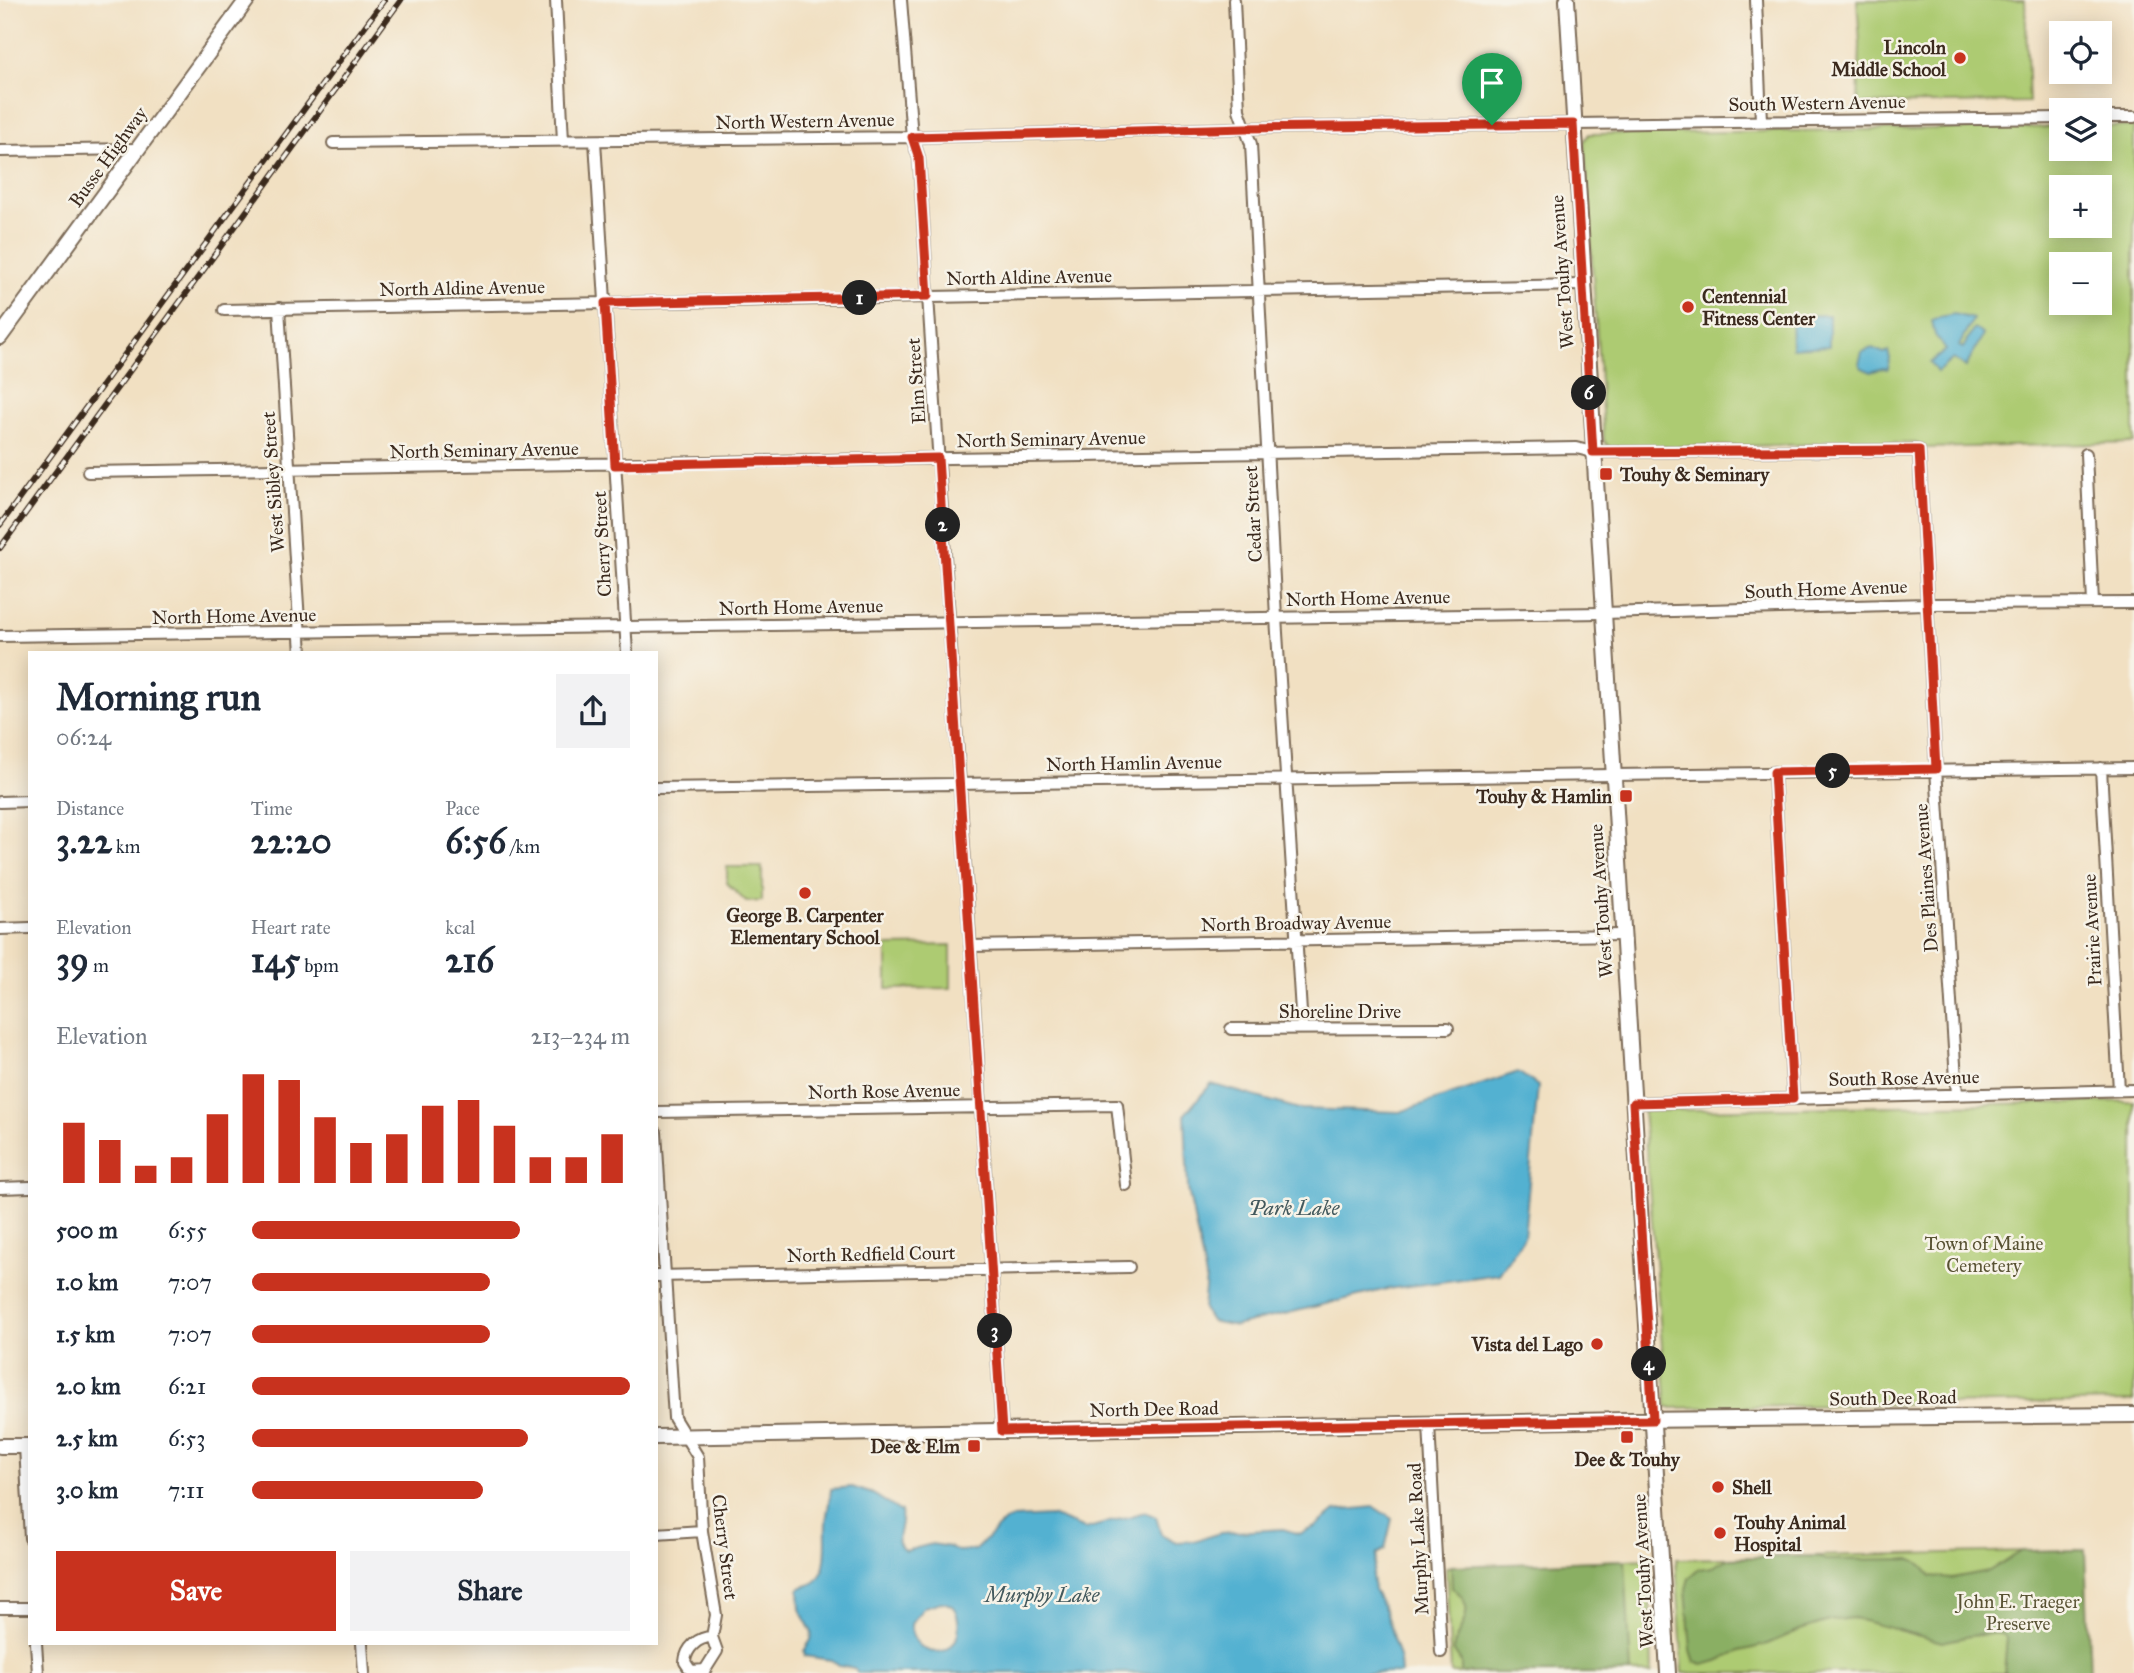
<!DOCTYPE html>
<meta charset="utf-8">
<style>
body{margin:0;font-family:"IM FELL Great Primer",serif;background:#f2f2f3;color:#1f2937;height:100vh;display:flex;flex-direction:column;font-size:26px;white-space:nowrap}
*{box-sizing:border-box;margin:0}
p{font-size:23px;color:#747a83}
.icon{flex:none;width:38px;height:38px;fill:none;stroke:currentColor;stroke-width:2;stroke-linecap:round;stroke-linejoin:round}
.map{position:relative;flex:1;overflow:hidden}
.drawer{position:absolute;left:28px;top:651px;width:630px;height:994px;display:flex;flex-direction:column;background:#fff;border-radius:0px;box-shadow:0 4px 18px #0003}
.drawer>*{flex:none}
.buttons{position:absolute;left:2049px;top:21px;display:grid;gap:14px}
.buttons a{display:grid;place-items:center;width:63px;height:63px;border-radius:0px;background:#fff;box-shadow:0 4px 18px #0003;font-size:35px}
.pin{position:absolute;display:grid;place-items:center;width:60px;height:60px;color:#fff;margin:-72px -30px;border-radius:50% 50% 50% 0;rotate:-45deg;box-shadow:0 0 7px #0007}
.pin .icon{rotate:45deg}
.km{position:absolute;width:35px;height:35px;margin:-18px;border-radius:50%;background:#222;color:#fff;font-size:19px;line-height:35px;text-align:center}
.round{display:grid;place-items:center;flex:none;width:74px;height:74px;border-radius:0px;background:#f2f2f3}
.summary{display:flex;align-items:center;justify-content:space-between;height:119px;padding:0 28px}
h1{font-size:38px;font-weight:700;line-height:52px}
.figures{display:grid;grid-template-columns:repeat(3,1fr);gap:10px;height:119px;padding:7px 28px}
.figures div{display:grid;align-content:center}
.figures b{font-size:35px;font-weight:700}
.figures small{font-size:19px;font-weight:400}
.figures p{font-size:19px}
.chart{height:196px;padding:14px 28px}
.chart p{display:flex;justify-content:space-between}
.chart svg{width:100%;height:126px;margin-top:7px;stroke:#c8321e;stroke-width:6}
.cta{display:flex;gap:14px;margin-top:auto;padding:14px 28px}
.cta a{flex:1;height:80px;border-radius:0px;background:#c8321e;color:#fff;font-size:28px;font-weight:700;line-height:80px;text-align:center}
.cta a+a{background:#f2f2f3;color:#1f2937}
ul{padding:0 28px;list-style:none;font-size:23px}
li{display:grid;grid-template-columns:112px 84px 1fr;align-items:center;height:52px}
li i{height:18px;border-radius:9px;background:#c8321e}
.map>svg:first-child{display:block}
.green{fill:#adcb72;stroke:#747a48;stroke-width:2;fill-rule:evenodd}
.forest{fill:#8aaf64;stroke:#626c41;stroke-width:2}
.water{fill:#52b1d1;stroke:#466e78;stroke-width:2;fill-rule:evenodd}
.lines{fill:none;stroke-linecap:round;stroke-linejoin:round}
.minor-casing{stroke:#7b6a57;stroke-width:14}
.secondary-casing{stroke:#7b6a57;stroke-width:18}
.minor{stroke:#fff;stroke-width:10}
.secondary{stroke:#fff;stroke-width:14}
.rail-casing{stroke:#3b2a1e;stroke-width:6}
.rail{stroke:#f7f3e8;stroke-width:3.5;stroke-dasharray:10;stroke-linecap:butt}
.route-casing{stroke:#fff;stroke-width:14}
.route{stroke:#c8321e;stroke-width:9}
.poi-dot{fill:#c8321e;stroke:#f7f3e8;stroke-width:2.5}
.labels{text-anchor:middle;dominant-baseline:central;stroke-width:5;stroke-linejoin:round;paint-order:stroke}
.poi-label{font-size:19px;font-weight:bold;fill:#3b2a1e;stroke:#f7f3e8;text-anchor:end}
.street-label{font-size:19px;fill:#3b2a1e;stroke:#f7f3e8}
.park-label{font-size:19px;fill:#585233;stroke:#f7f3e8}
.water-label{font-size:21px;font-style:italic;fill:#43595d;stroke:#f7f3e8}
</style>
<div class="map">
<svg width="2134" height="1673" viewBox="0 0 2134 1673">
<rect width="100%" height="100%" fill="#f7f3e8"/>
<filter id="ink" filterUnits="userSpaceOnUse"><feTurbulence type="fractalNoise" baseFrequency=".0143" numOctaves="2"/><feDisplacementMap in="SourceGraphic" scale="14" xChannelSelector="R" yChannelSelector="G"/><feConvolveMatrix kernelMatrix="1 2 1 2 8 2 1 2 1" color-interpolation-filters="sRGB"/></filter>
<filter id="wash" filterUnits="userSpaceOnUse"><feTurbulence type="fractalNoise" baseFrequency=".00686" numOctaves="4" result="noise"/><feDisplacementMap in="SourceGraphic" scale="28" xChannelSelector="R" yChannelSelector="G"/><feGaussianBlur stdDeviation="1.57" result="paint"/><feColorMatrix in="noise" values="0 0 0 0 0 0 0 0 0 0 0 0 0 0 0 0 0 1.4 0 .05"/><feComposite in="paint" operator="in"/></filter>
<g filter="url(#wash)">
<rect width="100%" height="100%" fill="#f1e0c2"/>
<!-- green -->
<path class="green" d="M1857 0H2025L2029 102 1858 104 1860 44Z
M2134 126V443L1924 448 1917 443 1610 448 1604 441 1584 141 1589 134 2061 127 2062 149H2100V127ZM2062 187H2100V226H2062ZM2062 264H2100V303H2062Z
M727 867H762V901L746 902 727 883Z
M951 945V988L887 989V946Z
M2134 1101V1401L1667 1408 1643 1111Z
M2080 1550 2084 1673H1683L1676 1559Z
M1649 1559 1652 1673H1451L1446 1567Z"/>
<!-- forest -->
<path class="forest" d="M2085 1550 2090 1673H2004L2007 1638 2001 1633 1970 1636 1942 1642 1853 1618 1829 1621 1800 1630 1765 1645 1740 1651 1718 1661 1702 1665 1695 1662 1691 1650 1686 1589 1689 1578 1699 1569 1712 1567 1729 1558 1818 1556 1825 1560 1910 1559 1921 1564 1931 1576 1952 1578 1989 1571 2021 1551Z
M1625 1560 1631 1673H1461V1662L1453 1650C1458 1624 1481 1610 1452 1587L1451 1566Z"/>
<!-- water -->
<path class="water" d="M1954 314 1973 319 1959 346 1963 348 1974 328 1983 335 1966 367 1953 359 1937 372 1930 363 1946 350 1935 335 1932 321 1940 317Z
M1829 315V346L1792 348 1791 316Z
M1872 348 1884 353 1888 351 1890 358 1888 369 1883 368 1871 372 1862 368 1859 363 1862 352Z
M1518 1072 1538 1086 1524 1237 1499 1274 1387 1289 1235 1326 1211 1321 1203 1309 1206 1278 1188 1189 1185 1114 1211 1084 1299 1109 1400 1112Z
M852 1487 873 1494 901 1512C904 1527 891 1541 905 1551L932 1544 950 1547 958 1551 975 1550 1005 1521 1013 1518 1051 1516 1085 1529 1145 1512 1156 1517 1161 1534 1176 1542 1194 1541 1220 1533 1283 1529 1299 1534 1315 1527 1335 1511 1374 1507 1392 1519 1385 1549 1377 1554 1372 1576 1374 1590 1385 1611 1400 1661 1401 1673H858L854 1668 839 1666 831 1660 805 1656 804 1651 811 1640 812 1633 800 1609 799 1589C805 1585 814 1585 818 1579 829 1564 825 1539 826 1523 827 1511 830 1501 831 1489ZM941 1602C953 1604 956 1608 958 1620 964 1663 911 1661 911 1624L924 1607Z"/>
</g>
<g filter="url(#ink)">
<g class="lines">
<defs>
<path id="minor" d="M556 0 563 141
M901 0 912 137 919 158 1002 1431
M1234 0 1239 110 1251 144 1276 617 1302 1028
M1756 0 1761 121
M2100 117H2134
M595 141 627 653
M333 143 912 137 1246 128 2062 118
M0 151 138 149
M279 308 301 653
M224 310 1583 285
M2086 454 2093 603
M88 472 1576 448 1593 452 1919 450 1936 769 1957 1095
M0 636 1603 613 1927 604 2134 603
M2101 768 2119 1090
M1774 772 1793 1099
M656 788 2134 768
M0 802 30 801
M0 929 30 928
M970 946 1622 935
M1231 1029 1448 1028
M1633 1103 2134 1090
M656 1112 1117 1105 1126 1185
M656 1132 674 1418 698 1457 702 1531 716 1615 712 1637 717 1651 705 1670 691 1671 685 1662C686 1648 698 1637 712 1637
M0 1188 30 1187
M656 1276 1129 1267
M1429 1424 1441 1652
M25 1446 30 1538
M656 1534 702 1531
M0 1608H30
M36 1643 38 1673
M362 1643 364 1673"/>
<path id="secondary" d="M1567 0 1668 1673
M0 337 247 0
M656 1437 1633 1420 2134 1415
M0 1446H30"/>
</defs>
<!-- minor casing -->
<use href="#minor" class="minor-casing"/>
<!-- secondary casing -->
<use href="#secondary" class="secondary-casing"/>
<!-- minor -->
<use href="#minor" class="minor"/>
<!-- secondary -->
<use href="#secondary" class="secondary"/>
<defs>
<path id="rail" d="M0 525 384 0
M0 548 401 0"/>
</defs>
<!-- rail casing -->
<use href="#rail" class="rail-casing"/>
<!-- rail -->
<use href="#rail" class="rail"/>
</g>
</g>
<g class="lines" filter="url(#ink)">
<defs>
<path id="route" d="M1573 124 1593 452 1919 450 1936 769 1774 772 1793 1099 1633 1103 1653 1420 1002 1431 938 458 615 465 605 303 928 296 919 158 912 137 1246 128Z"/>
</defs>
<!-- route casing -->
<use href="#route" class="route-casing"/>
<!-- route -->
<use href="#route" class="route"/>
</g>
<!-- markers -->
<g class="poi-dot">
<circle cx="1960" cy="58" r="7"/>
<circle cx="1688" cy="307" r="7"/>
<rect x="1599" y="467" width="14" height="14" rx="3.5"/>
<rect x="1619" y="789" width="14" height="14" rx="3.5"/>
<circle cx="805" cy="893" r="7"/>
<circle cx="1597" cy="1344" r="7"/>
<rect x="1620" y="1430" width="14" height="14" rx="3.5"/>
<rect x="967" y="1439" width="14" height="14" rx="3.5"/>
<circle cx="1718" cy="1487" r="7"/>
<circle cx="1720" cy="1533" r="7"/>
</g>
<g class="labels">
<!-- poi labels -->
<g class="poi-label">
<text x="1946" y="47">Lincoln<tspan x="1946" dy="22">Middle School</tspan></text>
<text x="1702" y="296" text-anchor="start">Centennial<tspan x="1702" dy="22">Fitness Center</tspan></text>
<text x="1620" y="474" text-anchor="start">Touhy &amp; Seminary</text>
<text x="1612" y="796">Touhy &amp; Hamlin</text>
<text x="805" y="915" text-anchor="middle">George B. Carpenter<tspan x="805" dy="22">Elementary School</tspan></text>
<text x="1583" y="1344">Vista del Lago</text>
<text x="960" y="1446">Dee &amp; Elm</text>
<text x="1627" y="1459" text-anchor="middle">Dee &amp; Touhy</text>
<text x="1732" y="1487" text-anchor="start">Shell</text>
<text x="1734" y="1522" text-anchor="start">Touhy Animal<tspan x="1734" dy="22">Hospital</tspan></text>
</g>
<!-- street labels -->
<g class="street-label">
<text transform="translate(1817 103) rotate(-1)">South Western Avenue</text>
<text transform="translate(805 121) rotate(-1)">North Western Avenue</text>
<text transform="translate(108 157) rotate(-54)">Busse Highway</text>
<text transform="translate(1562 272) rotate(-94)">West Touhy Avenue</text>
<text transform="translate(1029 277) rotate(-1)">North Aldine Avenue</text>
<text transform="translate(462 288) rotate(-1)">North Aldine Avenue</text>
<text transform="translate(916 381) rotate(-94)">Elm Street</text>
<text transform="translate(1051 439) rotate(-1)">North Seminary Avenue</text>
<text transform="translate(484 450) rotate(-1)">North Seminary Avenue</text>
<text transform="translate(273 482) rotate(-94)">West Sibley Street</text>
<text transform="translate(1253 514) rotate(-93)">Cedar Street</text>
<text transform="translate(602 544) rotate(-93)">Cherry Street</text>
<text transform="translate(1826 589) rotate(-2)">South Home Avenue</text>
<text transform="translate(1368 598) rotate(-1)">North Home Avenue</text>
<text transform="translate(801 607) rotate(-1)">North Home Avenue</text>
<text transform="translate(234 616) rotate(-1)">North Home Avenue</text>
<text transform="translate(1134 763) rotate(-1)">North Hamlin Avenue</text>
<text transform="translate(1926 878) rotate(-94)">Des Plaines Avenue</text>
<text transform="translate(1601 901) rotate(-94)">West Touhy Avenue</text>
<text transform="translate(1296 923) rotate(-1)">North Broadway Avenue</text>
<text transform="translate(2092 930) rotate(-93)">Prairie Avenue</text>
<text x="1340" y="1011">Shoreline Drive</text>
<text transform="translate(1904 1078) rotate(-1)">South Rose Avenue</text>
<text transform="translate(884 1091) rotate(-1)">North Rose Avenue</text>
<text transform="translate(871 1254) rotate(-1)">North Redfield Court</text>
<text transform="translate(1893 1398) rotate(-1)">South Dee Road</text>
<text transform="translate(1154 1409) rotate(-1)">North Dee Road</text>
<text transform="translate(1418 1539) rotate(-93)">Murphy Lake Road</text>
<text transform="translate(725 1547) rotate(83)">Cherry Street</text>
<text transform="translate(1643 1571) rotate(-93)">West Touhy Avenue</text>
</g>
<!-- park labels -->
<g class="park-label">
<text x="1984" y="1243">Town of Maine<tspan x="1984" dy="22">Cemetery</tspan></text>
<text x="2018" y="1601">John E. Traeger<tspan x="2018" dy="22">Preserve</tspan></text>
</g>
<!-- water labels -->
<g class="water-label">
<text x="1294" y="1208">Park Lake</text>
<text x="1042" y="1595">Murphy Lake</text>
</g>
</g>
</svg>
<div class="buttons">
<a><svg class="icon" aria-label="locate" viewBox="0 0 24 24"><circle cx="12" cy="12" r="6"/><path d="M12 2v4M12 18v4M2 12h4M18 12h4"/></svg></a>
<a><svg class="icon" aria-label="layers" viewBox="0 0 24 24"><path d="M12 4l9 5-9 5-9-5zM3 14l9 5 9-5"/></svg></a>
<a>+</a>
<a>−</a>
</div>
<div class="pin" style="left:1492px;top:125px;background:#1e9e55"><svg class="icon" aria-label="arrive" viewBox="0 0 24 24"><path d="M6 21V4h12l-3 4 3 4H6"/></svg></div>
<b class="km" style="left:860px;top:298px">1</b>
<b class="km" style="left:943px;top:525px">2</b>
<b class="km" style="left:995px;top:1331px">3</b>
<b class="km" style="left:1649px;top:1364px">4</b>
<b class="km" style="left:1833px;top:771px">5</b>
<b class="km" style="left:1589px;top:393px">6</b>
<section class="drawer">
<div class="summary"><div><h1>Morning run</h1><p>06:24</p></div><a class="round"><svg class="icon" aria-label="share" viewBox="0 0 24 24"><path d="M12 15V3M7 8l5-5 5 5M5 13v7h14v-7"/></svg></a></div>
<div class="figures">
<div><p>Distance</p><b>3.22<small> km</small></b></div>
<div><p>Time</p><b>22:20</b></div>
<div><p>Pace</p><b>6:56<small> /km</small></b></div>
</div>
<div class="figures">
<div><p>Elevation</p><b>39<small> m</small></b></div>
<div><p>Heart rate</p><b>145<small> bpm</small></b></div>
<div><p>kcal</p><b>216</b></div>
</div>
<div class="chart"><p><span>Elevation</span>213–234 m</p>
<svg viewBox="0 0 160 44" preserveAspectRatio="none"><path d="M5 44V23M15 44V29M25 44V38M35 44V35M45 44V20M55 44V6M65 44V8M75 44V21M85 44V30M95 44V27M105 44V17M115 44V15M125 44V24M135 44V35M145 44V35M155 44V27"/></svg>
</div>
<ul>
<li><b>500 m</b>6:55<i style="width:71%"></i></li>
<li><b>1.0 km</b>7:07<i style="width:63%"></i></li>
<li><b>1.5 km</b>7:07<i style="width:63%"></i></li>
<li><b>2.0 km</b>6:21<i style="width:100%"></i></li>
<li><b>2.5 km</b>6:53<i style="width:73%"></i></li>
<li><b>3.0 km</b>7:11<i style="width:61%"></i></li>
</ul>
<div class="cta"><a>Save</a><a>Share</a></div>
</section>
</div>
